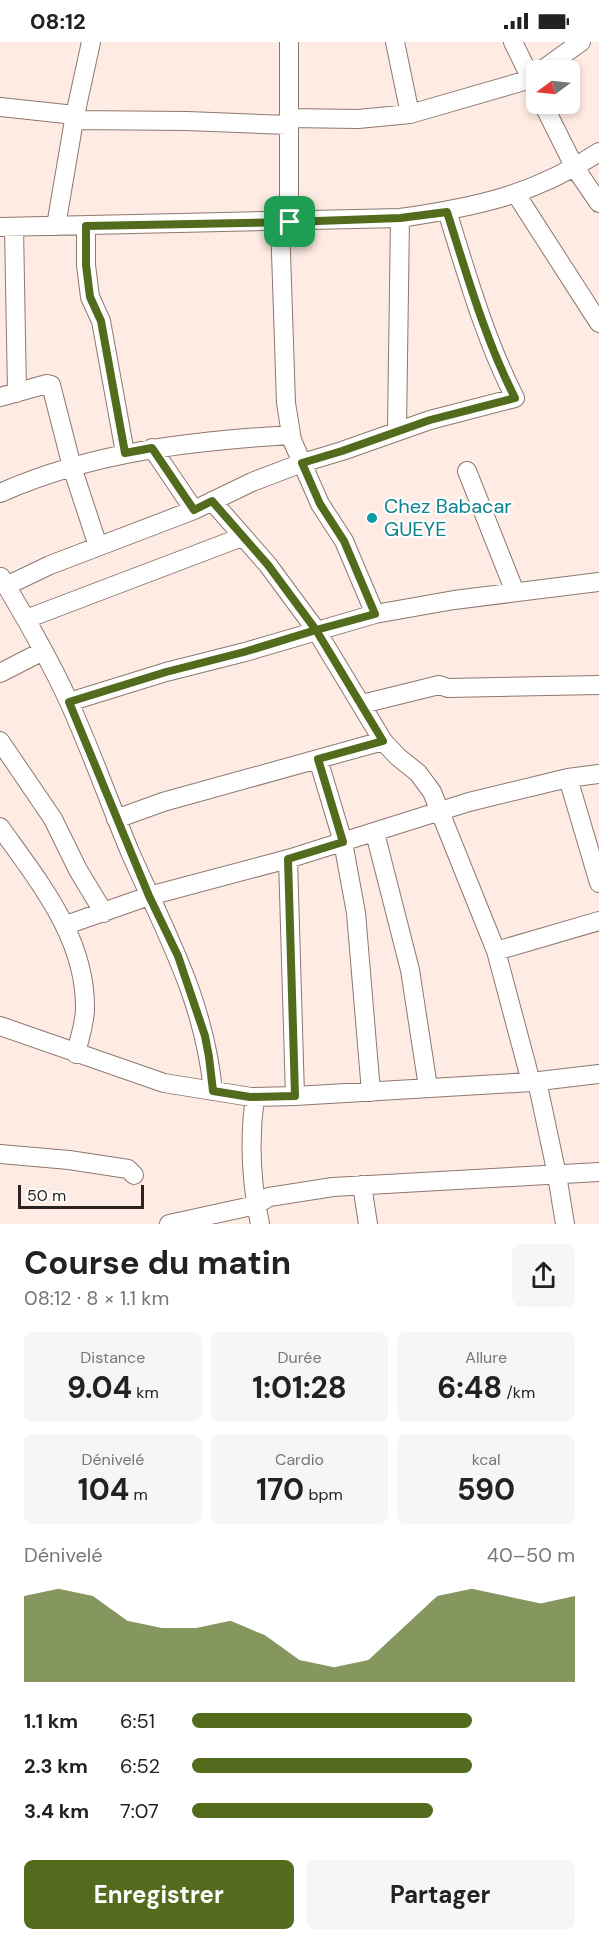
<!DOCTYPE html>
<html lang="fr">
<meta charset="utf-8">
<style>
body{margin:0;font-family:"DM Sans",sans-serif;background:#f6f6f6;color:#222;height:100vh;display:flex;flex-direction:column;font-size:22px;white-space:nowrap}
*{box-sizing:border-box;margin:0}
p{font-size:20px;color:#767676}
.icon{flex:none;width:33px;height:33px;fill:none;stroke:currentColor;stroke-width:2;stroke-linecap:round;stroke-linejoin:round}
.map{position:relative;height:1182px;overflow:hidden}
.drawer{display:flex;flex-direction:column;background:#fff;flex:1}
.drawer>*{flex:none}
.needle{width:39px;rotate:255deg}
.controls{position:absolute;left:526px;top:18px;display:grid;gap:12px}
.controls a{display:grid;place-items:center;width:54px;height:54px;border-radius:9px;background:#fff;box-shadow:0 3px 9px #0003;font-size:30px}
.scale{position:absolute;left:18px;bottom:15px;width:126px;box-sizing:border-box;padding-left:6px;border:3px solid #2b231f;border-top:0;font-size:16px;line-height:21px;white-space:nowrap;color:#2b231f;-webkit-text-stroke:4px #fefefe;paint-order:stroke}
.pin{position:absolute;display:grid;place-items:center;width:51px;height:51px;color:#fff;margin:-26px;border-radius:12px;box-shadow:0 3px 9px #0006}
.round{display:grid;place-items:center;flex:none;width:63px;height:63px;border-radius:9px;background:#f6f6f6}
.overview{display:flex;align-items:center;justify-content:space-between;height:102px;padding:0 24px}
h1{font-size:33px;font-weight:700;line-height:45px}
.metrics{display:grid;grid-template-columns:repeat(3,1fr);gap:9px;height:102px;padding:6px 24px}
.metrics div{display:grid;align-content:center;border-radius:9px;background:#f6f6f6;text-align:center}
.metrics b{font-size:30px;font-weight:700}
.metrics small{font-size:16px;font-weight:400}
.metrics p{font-size:16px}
.chart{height:168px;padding:12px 24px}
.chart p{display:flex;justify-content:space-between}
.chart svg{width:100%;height:108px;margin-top:6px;fill:#526b1c;opacity:.7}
.button{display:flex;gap:12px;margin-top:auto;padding:12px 24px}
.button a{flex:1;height:69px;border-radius:9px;background:#526b1c;color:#fff;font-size:24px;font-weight:700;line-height:69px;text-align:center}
.button a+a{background:#f6f6f6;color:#222}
ul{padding:0 24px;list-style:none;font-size:20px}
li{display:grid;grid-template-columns:96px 72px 1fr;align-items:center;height:45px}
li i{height:15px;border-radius:8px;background:#526b1c}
.status{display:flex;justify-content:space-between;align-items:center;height:42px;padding:0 30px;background:#fff;direction:ltr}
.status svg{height:16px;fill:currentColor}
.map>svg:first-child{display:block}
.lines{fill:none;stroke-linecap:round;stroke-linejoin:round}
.minor-casing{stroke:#8c786f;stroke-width:20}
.minor{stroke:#fff;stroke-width:18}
.route-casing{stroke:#fff;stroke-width:12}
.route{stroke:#526b1c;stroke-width:8}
.culture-dot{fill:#0f9aa8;stroke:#fefefe;stroke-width:2}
.labels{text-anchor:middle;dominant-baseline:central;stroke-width:4.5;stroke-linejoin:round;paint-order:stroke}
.culture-label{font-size:20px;fill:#0d838f;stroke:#fefefe;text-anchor:start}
</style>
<div class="status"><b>08:12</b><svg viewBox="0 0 49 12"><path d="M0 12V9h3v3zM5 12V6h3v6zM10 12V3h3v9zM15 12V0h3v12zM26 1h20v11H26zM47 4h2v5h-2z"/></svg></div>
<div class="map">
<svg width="599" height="1182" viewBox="0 0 599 1182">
<rect width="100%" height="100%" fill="#feece4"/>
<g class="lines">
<defs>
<path id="minor" d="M289 0V180
M395 0 410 72
M513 0 537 49
M542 28 581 0
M543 62 575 126 599 161
M0 65 75 73
M288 76 358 77 410 72 531 37 537 32
M74 78 187 79 288 83
M516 152 599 281
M280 180 286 361 292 398 320 462 344 499 375 572
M56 184 74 78 91 0
M86 184V223L90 255 101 279 125 411
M0 185 400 176C476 165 534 153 599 110
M14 185 17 351
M0 355 47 342 51 343 72 425 98 504
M397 388 400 176
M152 406 194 468
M467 429 515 550
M0 451C92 410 191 399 291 393
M212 459 268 523 316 588 383 699 398 715 418 731 432 750 496 909 531 1040
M1 535C25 575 49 616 68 658 91 708 109 760 130 810 166 892 204 957 213 1049
M6 544 50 523 194 468 252 440 302 421 342 409 430 378 515 356C485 297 467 233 447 169
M26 577 242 495
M0 631 43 609
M69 660 166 630 245 610 375 572 454 558 599 540
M362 662 439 643 448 646 599 643
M0 699 53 777 78 828 104 871
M318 717 343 800 356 871 371 1050
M568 736 599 841
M116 777 163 760 383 699
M0 785C39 840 86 896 85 967 85 981 79 997 76 1012
M375 791 410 928 428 1045
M288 817 295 1054
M66 883 149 854 288 817 469 760 568 736 599 732
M496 909 599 879
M0 984 164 1041 251 1055 295 1054 531 1040 599 1032
M537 1039 557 1133 565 1182
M255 1055C249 1097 251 1140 260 1182
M0 1112 69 1118 128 1127 134 1133
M362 1143 368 1182
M169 1182 256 1163 269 1155 333 1145 599 1130"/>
</defs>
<!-- minor casing -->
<use href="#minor" class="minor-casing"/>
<!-- minor -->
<use href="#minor" class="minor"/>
</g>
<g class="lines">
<defs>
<path id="route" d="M290 180 86 184V223L90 255 101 279 125 411 152 406 194 468 212 459 268 523 316 588 244 610 166 630 69 660 149 854 178 914 205 994 209 1015 213 1049 250 1055 295 1054 288 817 343 800 318 717 383 699 316 588 375 572 344 499 320 462 302 421 342 409 430 378 515 356C485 297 467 233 447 170L400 176 290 180"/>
</defs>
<!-- route casing -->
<use href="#route" class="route-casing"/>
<!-- route -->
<use href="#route" class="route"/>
</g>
<!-- markers -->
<circle class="culture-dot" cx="372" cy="476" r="6"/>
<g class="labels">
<!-- culture labels -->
<g class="culture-label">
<text x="384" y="464">Chez Babacar<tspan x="384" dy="23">GUEYE</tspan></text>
</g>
</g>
</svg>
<div class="controls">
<a><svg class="needle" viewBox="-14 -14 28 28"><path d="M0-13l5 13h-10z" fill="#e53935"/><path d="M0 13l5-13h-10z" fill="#767676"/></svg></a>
</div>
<div class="scale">50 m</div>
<div class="pin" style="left:290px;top:180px;background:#1e9e55"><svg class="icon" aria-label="arrive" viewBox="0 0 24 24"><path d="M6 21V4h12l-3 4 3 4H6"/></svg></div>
</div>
<section class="drawer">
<div class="overview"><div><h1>Course du matin</h1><p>08:12 · 8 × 1.1 km</p></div><a class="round"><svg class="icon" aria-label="share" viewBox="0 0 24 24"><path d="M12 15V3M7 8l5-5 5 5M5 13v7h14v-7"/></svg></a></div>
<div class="metrics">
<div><p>Distance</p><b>9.04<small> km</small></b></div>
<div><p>Durée</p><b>1:01:28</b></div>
<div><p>Allure</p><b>6:48<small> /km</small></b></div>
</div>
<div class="metrics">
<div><p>Dénivelé</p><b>104<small> m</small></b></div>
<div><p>Cardio</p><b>170<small> bpm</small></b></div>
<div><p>kcal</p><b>590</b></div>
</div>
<div class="chart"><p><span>Dénivelé</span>40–50 m</p>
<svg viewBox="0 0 160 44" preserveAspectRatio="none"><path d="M0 44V9L10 6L20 9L30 19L40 22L50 22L60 19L70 25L80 35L90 38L100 35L110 22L120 9L130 6L140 9L150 12L160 9V44z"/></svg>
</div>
<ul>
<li><b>1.1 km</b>6:51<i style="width:73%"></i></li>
<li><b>2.3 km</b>6:52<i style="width:73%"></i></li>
<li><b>3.4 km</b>7:07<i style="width:63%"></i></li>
</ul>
<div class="button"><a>Enregistrer</a><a>Partager</a></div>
</section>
